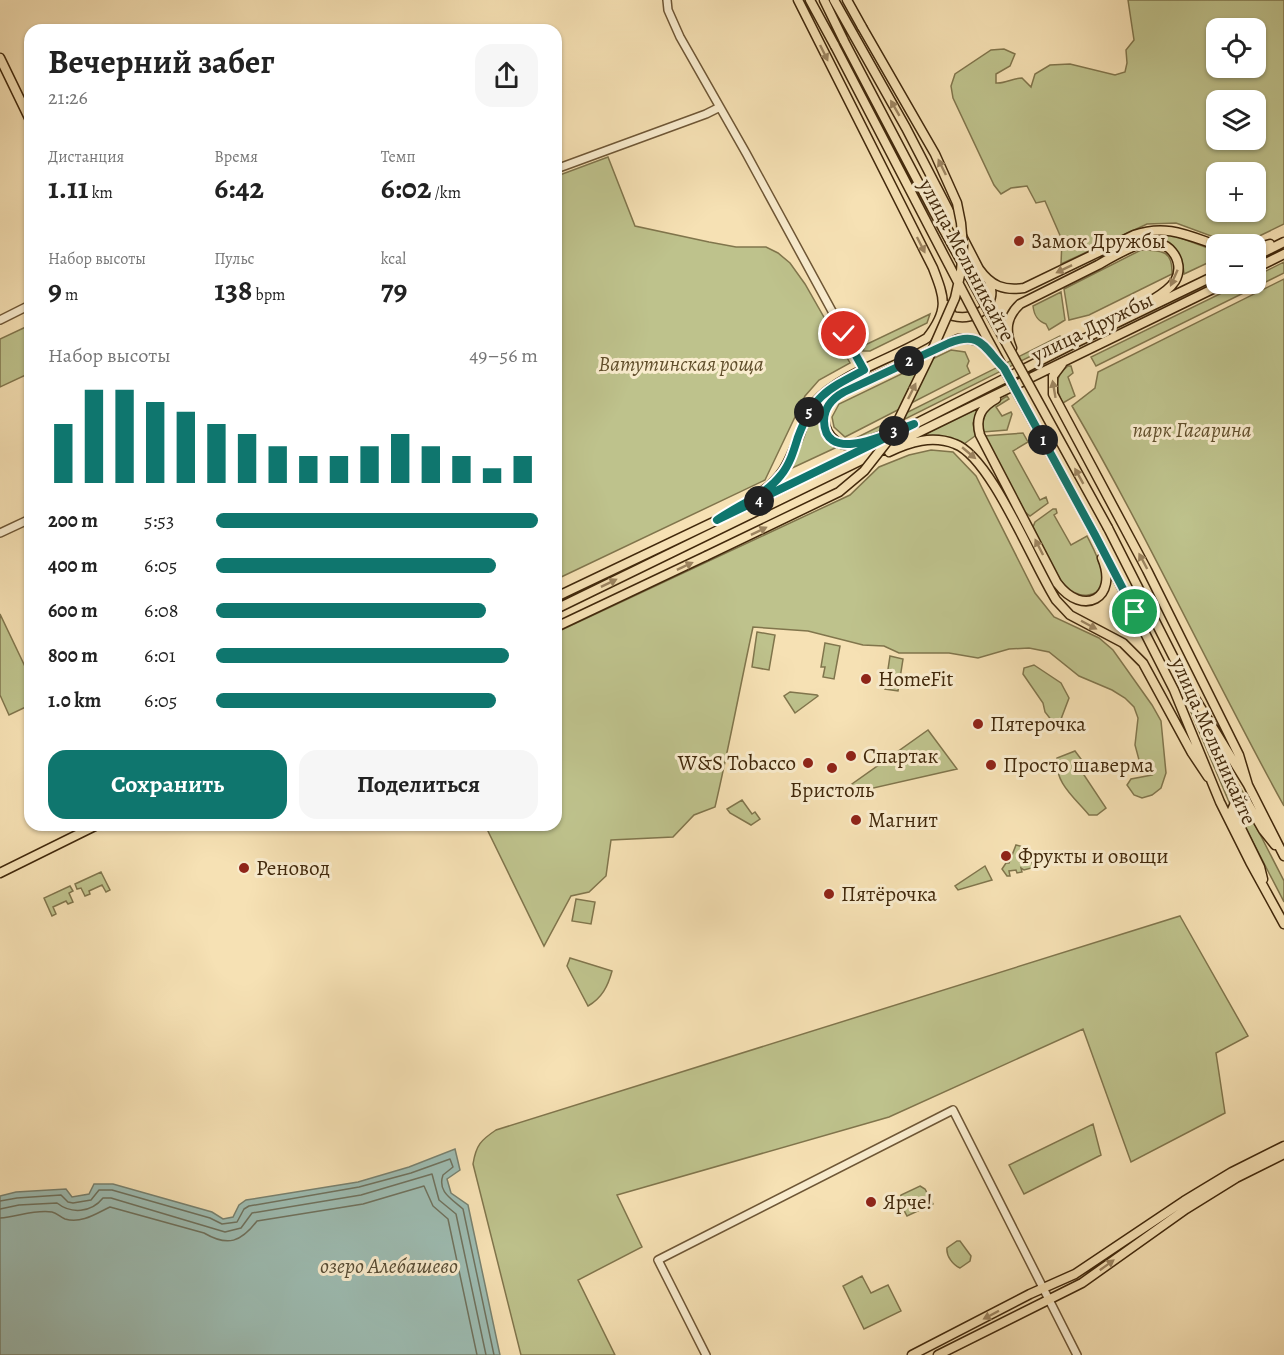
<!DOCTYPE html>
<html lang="ru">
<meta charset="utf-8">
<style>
body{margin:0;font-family:Alegreya,serif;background:#f6f6f6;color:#222;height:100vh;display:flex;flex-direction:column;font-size:22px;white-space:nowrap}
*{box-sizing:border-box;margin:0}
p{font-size:20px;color:#767676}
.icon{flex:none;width:33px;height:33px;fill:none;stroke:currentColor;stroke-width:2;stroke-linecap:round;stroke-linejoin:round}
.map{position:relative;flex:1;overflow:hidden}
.drawer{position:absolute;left:24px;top:24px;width:538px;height:807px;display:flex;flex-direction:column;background:#fff;border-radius:18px;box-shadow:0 2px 4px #0004}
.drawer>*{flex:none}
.fabs{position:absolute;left:1206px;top:18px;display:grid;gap:12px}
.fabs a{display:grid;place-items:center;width:60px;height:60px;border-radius:12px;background:#fff;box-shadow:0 2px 4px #0004;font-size:30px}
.pin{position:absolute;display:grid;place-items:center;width:51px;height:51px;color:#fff;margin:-26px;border:3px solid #fff;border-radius:50%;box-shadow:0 2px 6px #0007}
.km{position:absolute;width:30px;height:30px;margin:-15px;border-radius:50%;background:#222;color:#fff;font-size:16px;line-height:30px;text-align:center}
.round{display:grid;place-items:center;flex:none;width:63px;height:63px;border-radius:18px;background:#f6f6f6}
.overview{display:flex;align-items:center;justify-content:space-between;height:102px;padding:0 24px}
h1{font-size:33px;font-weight:700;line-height:45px}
.figures{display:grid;grid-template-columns:repeat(3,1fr);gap:9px;height:102px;padding:6px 24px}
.figures div{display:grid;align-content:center}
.figures b{font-size:30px;font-weight:700}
.figures small{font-size:16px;font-weight:400}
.figures p{font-size:16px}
.chart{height:168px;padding:12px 24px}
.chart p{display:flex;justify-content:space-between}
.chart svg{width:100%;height:108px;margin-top:6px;stroke:#0f766e;stroke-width:6}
.button{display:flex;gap:12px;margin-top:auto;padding:12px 24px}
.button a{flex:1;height:69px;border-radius:18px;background:#0f766e;color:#fff;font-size:24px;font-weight:700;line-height:69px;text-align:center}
.button a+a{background:#f6f6f6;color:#222}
ul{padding:0 24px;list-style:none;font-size:20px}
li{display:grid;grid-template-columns:96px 72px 1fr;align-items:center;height:45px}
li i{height:15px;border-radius:8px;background:#0f766e}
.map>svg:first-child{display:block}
.green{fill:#bec28c;stroke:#80754c;stroke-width:1.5;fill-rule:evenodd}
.water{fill:#9dbcb2;stroke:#78816f;stroke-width:1.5}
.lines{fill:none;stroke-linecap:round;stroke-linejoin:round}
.shore{stroke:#6f725e;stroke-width:1.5}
.minor-casing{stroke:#6e5635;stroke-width:10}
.major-casing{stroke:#41280b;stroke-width:11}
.minor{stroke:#f9ecce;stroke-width:7}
.major{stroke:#f6e1b4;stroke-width:8}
.major-bridge-casing{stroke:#41280b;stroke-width:11;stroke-linecap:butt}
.major-bridge{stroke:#f6e1b4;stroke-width:8}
.oneway{fill:#9c8460}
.route-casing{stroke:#fff;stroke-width:12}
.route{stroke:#0f766e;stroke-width:8}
.poi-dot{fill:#8f2418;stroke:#f9ecce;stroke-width:2}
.labels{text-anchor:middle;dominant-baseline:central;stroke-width:6;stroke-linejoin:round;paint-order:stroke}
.poi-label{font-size:21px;fill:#41280b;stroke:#f9ecce;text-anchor:start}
.street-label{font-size:21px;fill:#41280b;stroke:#f9ecce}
.park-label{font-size:21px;font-style:italic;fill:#604e2b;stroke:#f9ecce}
.water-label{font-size:22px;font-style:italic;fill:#584d35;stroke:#f9ecce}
</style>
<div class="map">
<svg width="1284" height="1355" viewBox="0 0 1284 1355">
<rect width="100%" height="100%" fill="#f6e1b4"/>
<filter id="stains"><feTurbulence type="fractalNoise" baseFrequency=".00333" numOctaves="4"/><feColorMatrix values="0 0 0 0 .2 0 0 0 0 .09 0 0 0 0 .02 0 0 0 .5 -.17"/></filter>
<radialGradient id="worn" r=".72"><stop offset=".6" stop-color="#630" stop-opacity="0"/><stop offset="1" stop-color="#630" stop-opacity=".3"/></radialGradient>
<!-- green -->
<path class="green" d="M1128 0H1284V224L1251 240 1230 243 1176 223 1147 224 1061 264 1062 240 1045 201 1036 203 1027 186 1011 188 1001 194 994 185 953 98 951 86 955 74 991 50 1004 49 1015 54 1010 66 996 74V83C1005 84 1013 78 1022 78L1031 87 1035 74 1050 65 1070 64 1115 75 1125 72 1127 63 1126 50 1134 40ZM1256 28V68H1216V28ZM1256 100V140H1216V100ZM1216 172H1256V212H1216Z
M608 157 635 226 709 242 736 247H766L778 253 790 263 805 284 850 363 819 380 805 396 765 480 557 579V176Z
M1170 234 1216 251V259L1184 274C1183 256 1175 247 1161 238Z
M1141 250C1161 250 1173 250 1172 274L1089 315 1069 320 1064 289Z
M1284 262V273L1096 366 1091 357 1240 284H1256V276Z
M1284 279V806C1211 674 1148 536 1072 406L1095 388 1098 372Z
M1061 292 1065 320 1049 330 1046 324C1037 321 1034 315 1033 306Z
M930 314 927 323 870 351H863L865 345Z
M30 325V373L0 387V339Z
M1060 336 1061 338 1047 348 865 439 848 442Z
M951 350 965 352 969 361 967 366 970 373 845 437 834 427 832 417 839 404Z
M1068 366H1071L1073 373 1068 377 1075 396 1063 403C1055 389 1054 377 1068 366Z
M1007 396 1009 399 996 407 1002 416 1011 412 1012 414 1007 430 983 432C981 411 991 406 1007 396Z
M823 403C818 422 819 436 835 448L790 469 809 420Z
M980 407 973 423 975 436 964 444 941 436 920 437Z
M1023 433 1028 442 1013 451 1040 500 1046 497 1048 503 1030 516 1025 512 984 436Z
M931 450 953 452 976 476 1035 593 1054 617 1099 638 1113 650 1152 705 1161 721 1166 773 1161 788 1152 795 1142 798 1134 795 1127 785 1131 779 1152 775 1139 760 1135 745 1138 718 1134 707 1125 698 1112 690 1079 676 1049 652 1029 648 1009 649 978 658 949 653H899L884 646 863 645 808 631 753 627C740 687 729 747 715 807L694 815 673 837 611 840 606 876 589 892 571 896 544 946 485 825H556L557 632 850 495 879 467 909 455Z
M1053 509H1056L1057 513 1054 515 1071 545 1087 536C1094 550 1118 591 1088 595 1080 596 1073 593 1067 587 1051 572 1043 546 1033 527L1035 522Z
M0 614 30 677V705L9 715 0 695Z
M757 632 775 635 769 670 752 667Z
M825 643 840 646 834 679 823 677 825 667H821Z
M890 656 903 659 898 691 885 689Z
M1034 665 1061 683 1069 698 1061 719 1052 721 1045 712 1043 703 1023 674 1024 668Z
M1182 691 1244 794 1235 796 1229 802Z
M790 692 817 695 818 696 795 713 784 696Z
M928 730 957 769 856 792 852 784Z
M1075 751 1081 759 1080 769 1106 808 1097 815H1089C1074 797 1054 782 1057 758Z
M742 800 752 814 755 812 760 819 751 825 730 813 727 809Z
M1241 805 1246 807 1284 881V902L1238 813V807Z
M1016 845 1024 847 1027 864 1034 862 1035 867 1024 870 1021 868 1022 872 1017 873 1016 870 1009 871 1010 876H1007L1002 869 1006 863H1009Z
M985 866 992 880 958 890 955 886Z
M101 872 110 890 106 892 102 885 89 891 90 894 85 896 81 888 77 889 75 884Z
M70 886 73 891 69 893 73 902 68 904 66 901 53 907 56 914 52 916 44 898Z
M576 899 595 902 591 924 572 921Z
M1180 916 1248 1036 1216 1053 1225 1113 1131 1162 1083 1029 889 1117 617 1195 642 1247 578 1280 615 1355H521L473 1164C476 1145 481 1140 496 1130Z
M570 958 612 971C608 986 602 998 588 1006L567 966Z
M1093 1124 1101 1155 1024 1194 1009 1165Z
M920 1186 925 1189 933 1204 907 1216 899 1201 901 1195Z
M957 1241H960L971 1256 970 1261 960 1268C953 1265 946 1256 947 1248Z
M862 1276 871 1293 888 1285 901 1311 864 1329 843 1286Z"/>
<!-- water -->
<path class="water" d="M455 1149 460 1170 447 1179 451 1193 468 1205 500 1355H0V1196L16 1192 66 1189 72 1197 89 1194 94 1184H113L212 1212 223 1219 233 1217 239 1205 246 1200 358 1182 409 1167Z"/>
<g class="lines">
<!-- shore -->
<path class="shore" d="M0 1201 17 1198 61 1195 68 1202 73 1203 91 1200 99 1190H112L210 1218 222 1224 237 1222 244 1209 249 1206 359 1187 411 1173 450 1159 453 1167 443 1175C437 1192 452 1199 463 1209L494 1355
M0 1209 19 1205 57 1203C71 1214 91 1213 103 1198H111L225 1232 241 1228 252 1213 361 1195 432 1174 439 1200 456 1214 486 1355
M0 1218C17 1217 35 1209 52 1212 57 1213 60 1217 65 1219 82 1224 97 1213 110 1207L204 1233C228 1247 241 1242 257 1221L363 1204 424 1186 433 1206 448 1219 477 1355"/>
<defs>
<path id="minor" d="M667 0 668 10 680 37 746 153 864 370
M556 169 706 114 718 108
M0 320 30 305
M0 533 30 519
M706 1355 658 1260 953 1110 1077 1355"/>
<path id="major" d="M810 0 835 46
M824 0 844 41
M834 0 906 128 979 269C991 286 1004 291 1024 288L1134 235C1166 224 1187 235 1216 245
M847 0 862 27
M0 58 30 120
M1256 248 1270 244
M1256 256 1284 242
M1256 268 1284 254
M946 305 953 316C976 322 999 305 989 281
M1012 348C1005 331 1006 317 1020 304 1046 291 1072 278 1098 265 1112 257 1127 248 1143 243 1166 236 1187 260 1175 281 1168 292 1156 297 1146 304
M1062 364 1053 376V394L1147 570 1239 755 1248 785
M996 399C981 407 975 418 980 435L1057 583C1083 618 1119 598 1102 558
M880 436C870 440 859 446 848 445 830 444 819 424 827 407 831 400 837 396 844 391L958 339C975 337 985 343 994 357
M889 452C910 442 932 435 955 444 991 457 1033 564 1056 600L1070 615 1123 643 1143 663 1192 753 1208 777
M750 499C782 482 789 463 801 431 804 421 808 410 815 402 840 374 894 358 927 338 949 310 945 299 933 268L798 0
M1108 528 1190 690 1248 785 1284 856
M1095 535 1174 690 1220 802 1250 862 1284 924
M556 597 852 456 1069 346 1216 275
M556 609 1223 284
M556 627 706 556
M0 873 97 825
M1263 879 1260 867 1232 810 1235 803 1240 800 1247 802 1263 830 1275 845
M912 1355 1030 1294 1075 1274 1184 1201 1232 1172 1284 1146
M938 1355 1082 1283 1186 1209 1236 1178 1284 1154"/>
</defs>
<!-- minor casing -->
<use href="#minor" class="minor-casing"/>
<!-- major casing -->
<use href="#major" class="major-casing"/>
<!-- minor -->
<use href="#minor" class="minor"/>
<!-- major -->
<use href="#major" class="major"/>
<defs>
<path id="major-bridge" d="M844 41 935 214 1108 528
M835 46 987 338 1095 535
M706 556 839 492 864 471 886 443 895 427 930 355 955 298 961 271 963 246 961 223 957 203 935 154 862 27"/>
</defs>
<!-- major-bridge casing -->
<use href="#major-bridge" class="major-bridge-casing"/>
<!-- major-bridge -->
<use href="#major-bridge" class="major-bridge"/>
</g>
<!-- one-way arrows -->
<defs><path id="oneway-solid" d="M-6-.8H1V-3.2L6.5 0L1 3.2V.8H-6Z" transform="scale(1.5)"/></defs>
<g class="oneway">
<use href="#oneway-solid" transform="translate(824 53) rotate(64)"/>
<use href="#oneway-solid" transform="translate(895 108) rotate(-120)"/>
<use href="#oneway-solid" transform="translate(942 167) rotate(-116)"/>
<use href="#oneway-solid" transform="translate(921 245) rotate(63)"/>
<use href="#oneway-solid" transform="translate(1064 269) rotate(154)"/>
<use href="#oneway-solid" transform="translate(1174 278) rotate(114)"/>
<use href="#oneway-solid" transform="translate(1054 389) rotate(-100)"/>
<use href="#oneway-solid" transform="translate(912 391) rotate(-64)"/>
<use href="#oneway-solid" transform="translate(969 453) rotate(40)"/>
<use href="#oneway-solid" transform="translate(1079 476) rotate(-119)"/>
<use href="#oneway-solid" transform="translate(759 531) rotate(-26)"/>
<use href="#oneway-solid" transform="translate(1039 547) rotate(-117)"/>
<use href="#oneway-solid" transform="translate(1143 561) rotate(-118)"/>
<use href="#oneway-solid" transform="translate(685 566) rotate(-25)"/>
<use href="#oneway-solid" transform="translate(609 583) rotate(-26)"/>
<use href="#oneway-solid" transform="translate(1089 625) rotate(28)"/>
<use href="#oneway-solid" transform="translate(1107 1265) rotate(-36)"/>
<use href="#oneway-solid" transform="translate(991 1315) rotate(152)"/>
</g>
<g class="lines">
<defs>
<path id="route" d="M844 334 864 370C826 390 813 396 798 437 794 450 790 464 781 475 765 496 738 505 717 520L914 424C893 431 825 467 824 421 824 407 833 398 844 392L949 343C981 330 984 348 1004 368L1095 535 1135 612"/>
</defs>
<!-- route casing -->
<use href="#route" class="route-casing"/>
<!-- route -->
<use href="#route" class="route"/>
</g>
<!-- markers -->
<g class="poi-dot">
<circle cx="1019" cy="241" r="6"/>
<circle cx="866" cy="679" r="6"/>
<circle cx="978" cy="724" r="6"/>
<circle cx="851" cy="756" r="6"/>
<circle cx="808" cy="763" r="6"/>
<circle cx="991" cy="765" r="6"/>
<circle cx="832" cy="768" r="6"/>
<circle cx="856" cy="820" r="6"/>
<circle cx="1006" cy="856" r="6"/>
<circle cx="244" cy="868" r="6"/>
<circle cx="829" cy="894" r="6"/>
<circle cx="871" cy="1202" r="6"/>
</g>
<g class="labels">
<!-- poi labels -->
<g class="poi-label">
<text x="1031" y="241">Замок Дружбы</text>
<text x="878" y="679">HomeFit</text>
<text x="990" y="724">Пятерочка</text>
<text x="863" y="756">Спартак</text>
<text x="796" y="763" text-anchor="end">W&amp;S Tobacco</text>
<text x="1003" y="765">Просто шаверма</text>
<text x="832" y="790" text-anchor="middle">Бристоль</text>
<text x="868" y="820">Магнит</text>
<text x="1018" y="856">Фрукты и овощи</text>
<text x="256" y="868">Реновод</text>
<text x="841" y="894">Пятёрочка</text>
<text x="883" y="1202">Ярче!</text>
</g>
<!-- street labels -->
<g class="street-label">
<text transform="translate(967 260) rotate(62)">улица Мельникайте</text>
<text transform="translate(1092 327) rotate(-26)">улица Дружбы</text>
<text transform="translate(1214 741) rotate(66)">улица Мельникайте</text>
</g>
<!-- park labels -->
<g class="park-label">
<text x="681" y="364">Ватутинская роща</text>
<text x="1192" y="430">парк Гагарина</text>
</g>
<!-- water labels -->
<g class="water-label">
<text x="389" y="1266">озеро Алебашево</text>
</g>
</g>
<rect width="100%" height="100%" filter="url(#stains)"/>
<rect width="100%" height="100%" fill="url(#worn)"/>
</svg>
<div class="fabs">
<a><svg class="icon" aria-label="locate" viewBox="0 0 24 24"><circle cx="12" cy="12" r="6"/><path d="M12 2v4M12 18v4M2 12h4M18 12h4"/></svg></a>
<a><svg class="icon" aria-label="layers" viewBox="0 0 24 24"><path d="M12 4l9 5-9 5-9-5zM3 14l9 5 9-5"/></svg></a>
<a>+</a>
<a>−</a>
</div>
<div class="pin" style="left:1135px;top:612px;background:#1e9e55"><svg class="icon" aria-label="arrive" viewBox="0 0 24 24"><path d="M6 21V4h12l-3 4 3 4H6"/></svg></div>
<div class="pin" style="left:844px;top:334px;background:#d93025"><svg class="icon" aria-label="check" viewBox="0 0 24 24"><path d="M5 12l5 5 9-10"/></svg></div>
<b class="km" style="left:1043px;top:440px">1</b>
<b class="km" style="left:909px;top:361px">2</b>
<b class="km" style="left:894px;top:431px">3</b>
<b class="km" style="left:759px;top:501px">4</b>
<b class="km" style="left:809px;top:412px">5</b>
<section class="drawer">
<div class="overview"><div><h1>Вечерний забег</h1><p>21:26</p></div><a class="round"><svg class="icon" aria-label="share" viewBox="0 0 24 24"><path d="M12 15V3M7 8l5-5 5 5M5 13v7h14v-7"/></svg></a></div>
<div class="figures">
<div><p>Дистанция</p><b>1.11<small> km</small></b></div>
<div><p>Время</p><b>6:42</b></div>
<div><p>Темп</p><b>6:02<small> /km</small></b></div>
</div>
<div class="figures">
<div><p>Набор высоты</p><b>9<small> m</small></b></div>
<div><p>Пульс</p><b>138<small> bpm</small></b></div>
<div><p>kcal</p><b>79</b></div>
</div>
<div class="chart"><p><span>Набор высоты</span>49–56 m</p>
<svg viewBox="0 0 160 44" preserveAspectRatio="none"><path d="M5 44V20M15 44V6M25 44V6M35 44V11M45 44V15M55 44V20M65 44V24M75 44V29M85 44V33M95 44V33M105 44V29M115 44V24M125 44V29M135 44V33M145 44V38M155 44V33"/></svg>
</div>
<ul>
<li><b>200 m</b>5:53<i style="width:100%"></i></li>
<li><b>400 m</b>6:05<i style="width:87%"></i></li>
<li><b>600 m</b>6:08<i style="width:84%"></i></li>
<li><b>800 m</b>6:01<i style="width:91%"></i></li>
<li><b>1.0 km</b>6:05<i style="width:87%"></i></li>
</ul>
<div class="button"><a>Сохранить</a><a>Поделиться</a></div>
</section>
</div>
